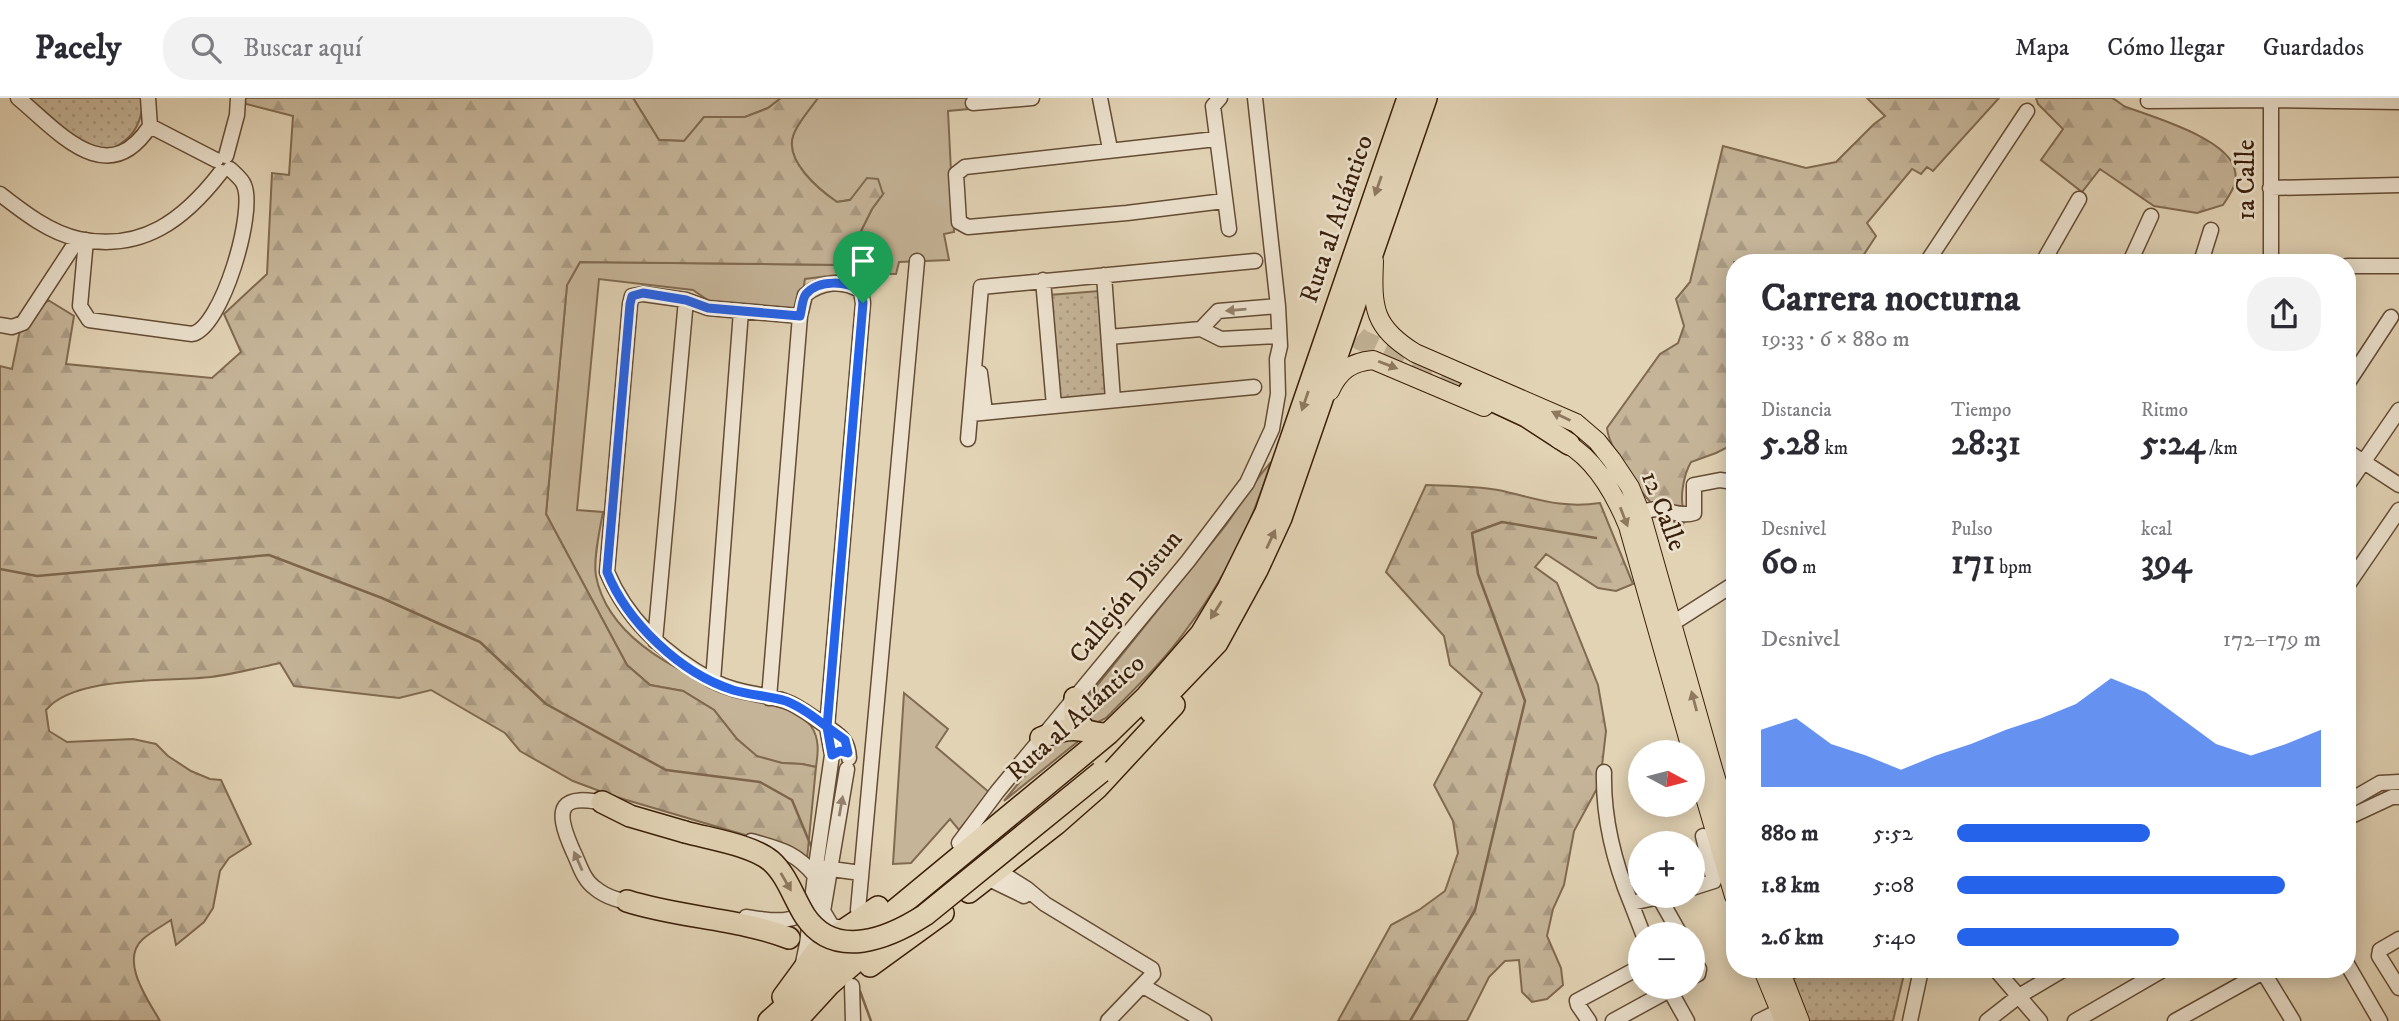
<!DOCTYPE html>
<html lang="es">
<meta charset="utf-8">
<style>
body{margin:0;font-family:"IM FELL DW Pica",serif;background:#f2f2f3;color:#2b2b33;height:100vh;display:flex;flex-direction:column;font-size:26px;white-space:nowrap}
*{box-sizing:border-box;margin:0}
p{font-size:23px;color:#7c7c81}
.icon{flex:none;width:38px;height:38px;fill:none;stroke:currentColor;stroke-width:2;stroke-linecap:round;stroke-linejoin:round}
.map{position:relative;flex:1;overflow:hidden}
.panel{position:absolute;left:1726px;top:156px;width:630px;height:724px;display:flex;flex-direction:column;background:#fff;border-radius:28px;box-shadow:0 4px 18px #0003}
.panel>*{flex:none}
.needle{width:46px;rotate:97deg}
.tools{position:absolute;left:1628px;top:642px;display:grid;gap:14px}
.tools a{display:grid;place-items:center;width:77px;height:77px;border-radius:50%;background:#fff;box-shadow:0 4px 18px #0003;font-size:35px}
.pin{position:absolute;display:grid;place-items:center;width:60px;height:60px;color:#fff;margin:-72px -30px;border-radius:50% 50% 50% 0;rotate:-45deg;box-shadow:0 0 7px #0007}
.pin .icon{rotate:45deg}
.round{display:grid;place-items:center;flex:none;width:74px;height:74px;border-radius:28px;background:#f2f2f3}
.headline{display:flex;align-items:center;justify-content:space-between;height:119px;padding:0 35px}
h1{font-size:38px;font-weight:700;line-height:52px}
.figures{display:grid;grid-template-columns:repeat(3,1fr);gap:10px;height:119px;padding:7px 35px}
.figures div{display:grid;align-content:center}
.figures b{font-size:35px;font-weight:700}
.figures small{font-size:19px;font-weight:400}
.figures p{font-size:19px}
.chart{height:196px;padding:14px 35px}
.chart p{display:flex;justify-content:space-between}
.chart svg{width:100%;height:126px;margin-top:7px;fill:#2563eb;opacity:.7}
ul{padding:0 35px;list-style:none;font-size:23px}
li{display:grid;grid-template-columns:112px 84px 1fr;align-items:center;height:52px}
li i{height:18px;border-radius:9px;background:#2563eb}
header{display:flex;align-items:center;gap:42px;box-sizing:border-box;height:98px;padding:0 35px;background:#fff;border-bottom:2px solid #e1e1e2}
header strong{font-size:33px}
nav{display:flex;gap:38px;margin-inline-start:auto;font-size:24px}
.search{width:490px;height:63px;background:#f2f2f3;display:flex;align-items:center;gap:18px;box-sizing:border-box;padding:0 24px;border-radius:28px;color:#7c7c81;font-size:26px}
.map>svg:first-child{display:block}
.green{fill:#c5b498;stroke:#806a50;stroke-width:2}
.forest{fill:url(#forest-firs);stroke:#806a50;stroke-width:2}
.park{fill:url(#park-dots);stroke:#806a50;stroke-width:2}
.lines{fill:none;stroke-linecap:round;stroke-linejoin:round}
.stream{stroke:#7d664d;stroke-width:2.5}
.highway-tunnel{stroke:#c0af93;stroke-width:21;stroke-dasharray:21 10;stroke-linecap:butt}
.minor-casing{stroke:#644c34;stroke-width:17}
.major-casing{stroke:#3a1f09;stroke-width:20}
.highway-casing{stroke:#3a1f09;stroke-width:24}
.minor{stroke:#ece2cf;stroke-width:14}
.major{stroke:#e2d3b5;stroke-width:18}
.highway{stroke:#e2d3b5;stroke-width:21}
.highway-bridge-casing{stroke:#3a1f09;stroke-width:24;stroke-linecap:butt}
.highway-bridge{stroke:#e2d3b5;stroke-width:21}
.oneway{fill:#8e795f}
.oneway2{fill:#93806c}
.route-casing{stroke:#fff;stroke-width:14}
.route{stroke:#2563eb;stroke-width:9}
.labels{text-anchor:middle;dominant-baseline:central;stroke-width:5;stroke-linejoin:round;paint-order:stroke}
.street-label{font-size:26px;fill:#3a1f09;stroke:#ece2cf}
</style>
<header>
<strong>Pacely</strong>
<div class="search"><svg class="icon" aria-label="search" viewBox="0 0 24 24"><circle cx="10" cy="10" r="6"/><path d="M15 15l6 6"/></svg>Buscar aquí</div>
<nav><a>Mapa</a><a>Cómo llegar</a><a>Guardados</a></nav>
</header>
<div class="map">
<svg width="2399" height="923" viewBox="0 0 2399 923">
<defs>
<pattern id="forest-firs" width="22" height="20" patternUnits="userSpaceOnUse" patternTransform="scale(1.75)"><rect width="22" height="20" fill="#c5b498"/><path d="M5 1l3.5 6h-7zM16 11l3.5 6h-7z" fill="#aa9a82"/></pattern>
<pattern id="park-dots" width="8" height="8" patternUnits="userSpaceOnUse" patternTransform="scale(1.75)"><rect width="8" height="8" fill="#c5b498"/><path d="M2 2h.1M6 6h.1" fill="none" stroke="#aa9a82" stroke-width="1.8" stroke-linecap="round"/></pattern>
</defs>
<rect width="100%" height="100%" fill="#e2d3b5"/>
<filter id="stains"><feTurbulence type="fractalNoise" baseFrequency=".00286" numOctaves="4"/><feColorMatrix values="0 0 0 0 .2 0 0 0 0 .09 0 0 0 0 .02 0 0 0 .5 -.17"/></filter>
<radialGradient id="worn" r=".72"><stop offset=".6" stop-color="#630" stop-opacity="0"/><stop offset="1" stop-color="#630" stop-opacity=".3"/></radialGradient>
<!-- green -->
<path class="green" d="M633 0H781L768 10 745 19H704L685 43 659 42Z
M818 0H969V11L948 13 954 134 944 136 949 162 899 164 896 176 853 175 805 181 800 211 709 203 693 192 599 181 577 412 603 414C600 431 593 461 596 478 609 546 695 583 754 602 773 608 799 610 811 628 820 641 818 655 816 669L802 666 782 665 757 659 737 641 714 612 683 593 650 587 627 567 546 416 567 187 580 164 844 167 872 111 883 96 837 104C818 91 785 63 793 38 797 25 810 11 818 0Z
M1271 364C1253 424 1224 482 1186 532 1163 564 1134 591 1106 620L1098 624 1090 622 1084 616 1087 600 1226 427 1261 376Z
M904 595 948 631 936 649 990 695 959 732 950 721 911 765 893 766Z
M1059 636 1081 641 1004 703Z"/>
<!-- forest -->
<path class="forest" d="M244 0H633L659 42 684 43 704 19H745L768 10 781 0H818C810 11 797 25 793 38 785 63 818 91 837 104L850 102 867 80 878 81 883 96 872 111 844 167 580 164 567 187 546 416 627 567 650 587 683 593 714 612 737 641 757 658 782 665 802 666 816 669 807 761 789 750 613 698 573 683 520 653 505 635 431 592 399 600 294 588 280 565C257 570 234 576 211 579 168 584 75 577 46 612L49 633 67 644 133 641 156 646 168 658 191 673 210 681 221 682 251 746 229 760 220 773 213 810 204 824 176 847 171 822C162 828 151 834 143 841 119 862 148 902 160 923H0V268L12 271 20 232 48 202 74 218 66 266 212 280 241 254 224 216 267 176 272 75 289 77 293 18 246 6Z
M1867 0H1999L1933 73 1927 69 1921 76 1912 71 1867 125 1876 138 1859 164H1734V346L1716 355 1691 364C1684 376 1680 397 1683 410 1685 418 1686 419 1683 427 1658 424 1609 356 1607 330L1660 256 1678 245 1684 228 1676 201 1690 184 1723 48 1806 70 1836 64 1874 26 1885 18Z
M2036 0C2050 0 2103 0 2112 0 2117 2 2121 7 2126 9 2153 19 2230 41 2235 73 2238 86 2230 96 2223 107L2197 115 2154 108 2100 71 2082 94 2041 62 2063 31 2038 6Z
M1426 387C1450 388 1474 388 1498 392 1536 400 1560 411 1600 405L1633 486 1616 493 1598 490 1546 456 1535 469 1557 485 1598 587 1606 633 1600 685 1574 733 1564 787 1553 811 1547 838 1561 870 1563 887 1547 901 1532 904 1522 894 1519 862 1505 863 1489 879 1467 923H1338L1391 827 1419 812 1445 793 1458 755 1453 723 1434 687 1482 595 1450 567 1444 538 1386 474Z"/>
<!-- park -->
<path class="park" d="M27 0H142C143 15 139 29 128 40 123 44 116 51 109 51 81 54 47 17 27 0Z
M1099 193 1108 299 1057 304 1049 197Z
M1810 872H1905L1893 923H1806L1791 882Z"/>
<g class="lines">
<!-- stream -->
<path class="stream" d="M0 471 37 478 269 457 382 500 480 544 546 606 666 672 760 684 792 702 811 748
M860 893 871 923
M1410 923 1475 812 1525 603 1478 476 1472 435 1502 424 1596 440"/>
<!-- highway-tunnel -->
<path class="highway-tunnel" d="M1338 215 1345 228 1361 242 1470 292"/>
<defs>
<path id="minor" d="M18 0C58 33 107 94 150 28
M148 0 150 28
M1100 0 1110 51
M1220 0 1213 8 1229 131
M2148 3 2271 2 2399 4
M973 5 1032 0
M150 28 216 62
M1216 41 965 69 956 76 959 124 968 129 1127 115 1224 103
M226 58 237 17 238 0
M2270 90 2399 87
M0 96C23 114 50 135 79 141 142 154 184 122 221 74
M86 142 80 208 89 222 192 236C222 230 256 113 244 87 242 81 234 75 230 71
M1927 164 2027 13
M2043 164 2079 101
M2130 164 2151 118
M2201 164 2211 132
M2271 164V0
M2347 168H2399
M1104 177 1113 302
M1043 182 1054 308
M800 218 708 210 686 202 643 196 632 198 630 206 607 474C627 522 667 558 713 583 736 595 760 595 785 603 800 608 812 619 826 628 840 638 848 641 849 660
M0 227 12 229 23 225 78 141
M1201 231 1218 213 1278 208
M1109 239 1201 231 1221 241 1279 238
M980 275 985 314
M2347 286 2391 219
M971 316 1254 289
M968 341 981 189 1255 163
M2347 353 2399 387
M2347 388 2399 312
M1641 416C1659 403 1675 421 1694 415V387L1720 382 1734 384
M2347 488 2399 412
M1663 527 1673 525 1734 486
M655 543 686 202
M713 583 741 213
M769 600 800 218 805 197C821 184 843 181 861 193L863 205 827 629 832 657 816 768 807 846 803 865
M847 671 823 813 832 828 848 831
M1604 674C1603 718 1614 764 1631 805
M2347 704 2380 685 2399 684
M609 706C560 695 553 708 573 753 579 765 583 782 595 790 607 800 621 803 636 805
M2347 720 2392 699H2399
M751 743C779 751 796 754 815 778
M959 745 997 694 1188 463 1247 385 1272 331 1278 296 1277 261 1280 248 1278 208 1255 0
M824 770 861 775
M997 772 1027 791 1045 806 1152 871 1153 876 1108 923
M987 780 1024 798
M1692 790 1714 783 1703 738
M1659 799 1680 836
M858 812 917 163
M746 819C769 822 792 828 809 810
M1643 836 1631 805 1665 798
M2399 841 2380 852 2379 858 2399 890
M1692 859 1699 871 1698 876 1692 879
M2347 866 2380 923
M1996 872 2040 923
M2262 872 2293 923
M852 888 853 923
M1143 888 1204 923
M1668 889 1687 923
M1589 923 1578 907 1577 903 1640 869
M1613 923 1675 889
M1759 923 1789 908
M1910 923 1921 872
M1987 923 2019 898 2063 872
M2075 923 2163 872
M2175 923 2263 874"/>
<path id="major" d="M1374 163C1372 210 1373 229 1415 255L1576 325 1597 343 1612 362 1630 389 1641 416 1714 674 1734 739
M1330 293C1339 273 1351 264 1373 262L1484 309
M1558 341C1593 356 1614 394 1628 428L1692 654
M1692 655 1734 798
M1763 872 1784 923
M1780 872 1800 923"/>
<path id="highway" d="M1470 292 1526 318 1569 346
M1075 600V620L1085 632
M1151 614 1217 545 1257 472 1281 420 1426 0
M1041 640C1053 635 1066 630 1080 632 1090 633 1097 637 1108 636
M602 704 630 718 685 734
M969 794 1056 726 1097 690 1174 607
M627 803C680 820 737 820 789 840
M870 868 943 815
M783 899 816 854 835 838 878 809
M769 923 866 836 1108 636 1147 598 1201 536 1228 491 1266 414 1408 0
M796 923 830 886 891 833"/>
</defs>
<!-- minor casing -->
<use href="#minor" class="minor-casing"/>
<!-- major casing -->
<use href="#major" class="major-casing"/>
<!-- highway casing -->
<use href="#highway" class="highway-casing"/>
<!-- minor -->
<use href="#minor" class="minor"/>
<!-- major -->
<use href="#major" class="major"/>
<!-- highway -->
<use href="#highway" class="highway"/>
<defs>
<path id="highway-bridge" d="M685 734C710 741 752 747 771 763 787 777 794 801 805 818 835 863 889 840 925 817L1101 674"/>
</defs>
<!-- highway-bridge casing -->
<use href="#highway-bridge" class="highway-bridge-casing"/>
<!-- highway-bridge -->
<use href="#highway-bridge" class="highway-bridge"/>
</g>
<!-- one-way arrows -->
<defs><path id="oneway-solid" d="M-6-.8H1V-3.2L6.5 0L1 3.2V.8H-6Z" transform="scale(1.75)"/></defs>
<g class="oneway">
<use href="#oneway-solid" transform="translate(1378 88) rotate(109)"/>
<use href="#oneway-solid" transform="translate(1388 267) rotate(21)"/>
<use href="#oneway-solid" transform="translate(1305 303) rotate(109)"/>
<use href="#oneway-solid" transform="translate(1561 318) rotate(-154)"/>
<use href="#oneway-solid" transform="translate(1624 419) rotate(69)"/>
<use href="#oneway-solid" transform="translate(1271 441) rotate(-65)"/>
<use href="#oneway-solid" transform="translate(1216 512) rotate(122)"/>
<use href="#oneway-solid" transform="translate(1694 603) rotate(-105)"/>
<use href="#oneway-solid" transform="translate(786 784) rotate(60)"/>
</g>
<g class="oneway2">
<use href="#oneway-solid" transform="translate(1236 212) rotate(175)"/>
<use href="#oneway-solid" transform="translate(841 708) rotate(-80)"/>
<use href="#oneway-solid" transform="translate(578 763) rotate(-114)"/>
</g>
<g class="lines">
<defs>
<path id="route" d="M863 205 861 193C847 183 819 181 806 196 802 201 802 211 800 218L708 210 686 202 643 195 632 198 630 206 607 474C627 524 680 575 733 592 750 597 769 598 786 603 801 609 814 619 827 629L832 657 840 653 848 655 845 642 827 629 863 205"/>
</defs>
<!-- route casing -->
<use href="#route" class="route-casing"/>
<!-- route -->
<use href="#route" class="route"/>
</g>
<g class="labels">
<!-- street labels -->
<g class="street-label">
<text transform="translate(2246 82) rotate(-90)">1a Calle</text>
<text transform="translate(1337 121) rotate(-71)">Ruta al Atlántico</text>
<text transform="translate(1663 413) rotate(69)">12 Calle</text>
<text transform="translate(1126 499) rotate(-51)">Callejón Distun</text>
<text transform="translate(1076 620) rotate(-42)">Ruta al Atlántico</text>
</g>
</g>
<rect width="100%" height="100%" filter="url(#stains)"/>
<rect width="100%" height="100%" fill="url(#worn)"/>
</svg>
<div class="tools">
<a><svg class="needle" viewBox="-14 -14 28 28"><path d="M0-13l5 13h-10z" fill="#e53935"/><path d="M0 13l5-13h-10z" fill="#7c7c81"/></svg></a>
<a>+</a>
<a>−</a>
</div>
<div class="pin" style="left:863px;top:205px;background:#1e9e55"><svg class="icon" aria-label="arrive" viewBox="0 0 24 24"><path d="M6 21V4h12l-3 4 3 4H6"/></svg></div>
<section class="panel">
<div class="headline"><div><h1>Carrera nocturna</h1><p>19:33 · 6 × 880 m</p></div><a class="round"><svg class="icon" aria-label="share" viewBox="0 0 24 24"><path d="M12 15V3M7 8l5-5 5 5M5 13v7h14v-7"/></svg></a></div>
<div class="figures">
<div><p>Distancia</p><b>5.28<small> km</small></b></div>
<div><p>Tiempo</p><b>28:31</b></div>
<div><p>Ritmo</p><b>5:24<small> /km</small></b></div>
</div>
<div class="figures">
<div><p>Desnivel</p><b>60<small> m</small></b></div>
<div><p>Pulso</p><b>171<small> bpm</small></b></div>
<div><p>kcal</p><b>394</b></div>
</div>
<div class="chart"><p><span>Desnivel</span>172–179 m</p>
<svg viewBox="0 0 160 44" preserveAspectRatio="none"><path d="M0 44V24L10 20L20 29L30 33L40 38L50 33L60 29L70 24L80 20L90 15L100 6L110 11L120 20L130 29L140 33L150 29L160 24V44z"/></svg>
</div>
<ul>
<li><b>880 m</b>5:52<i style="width:53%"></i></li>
<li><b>1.8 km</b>5:08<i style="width:90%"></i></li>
<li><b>2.6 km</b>5:40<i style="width:61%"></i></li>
</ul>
</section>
</div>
